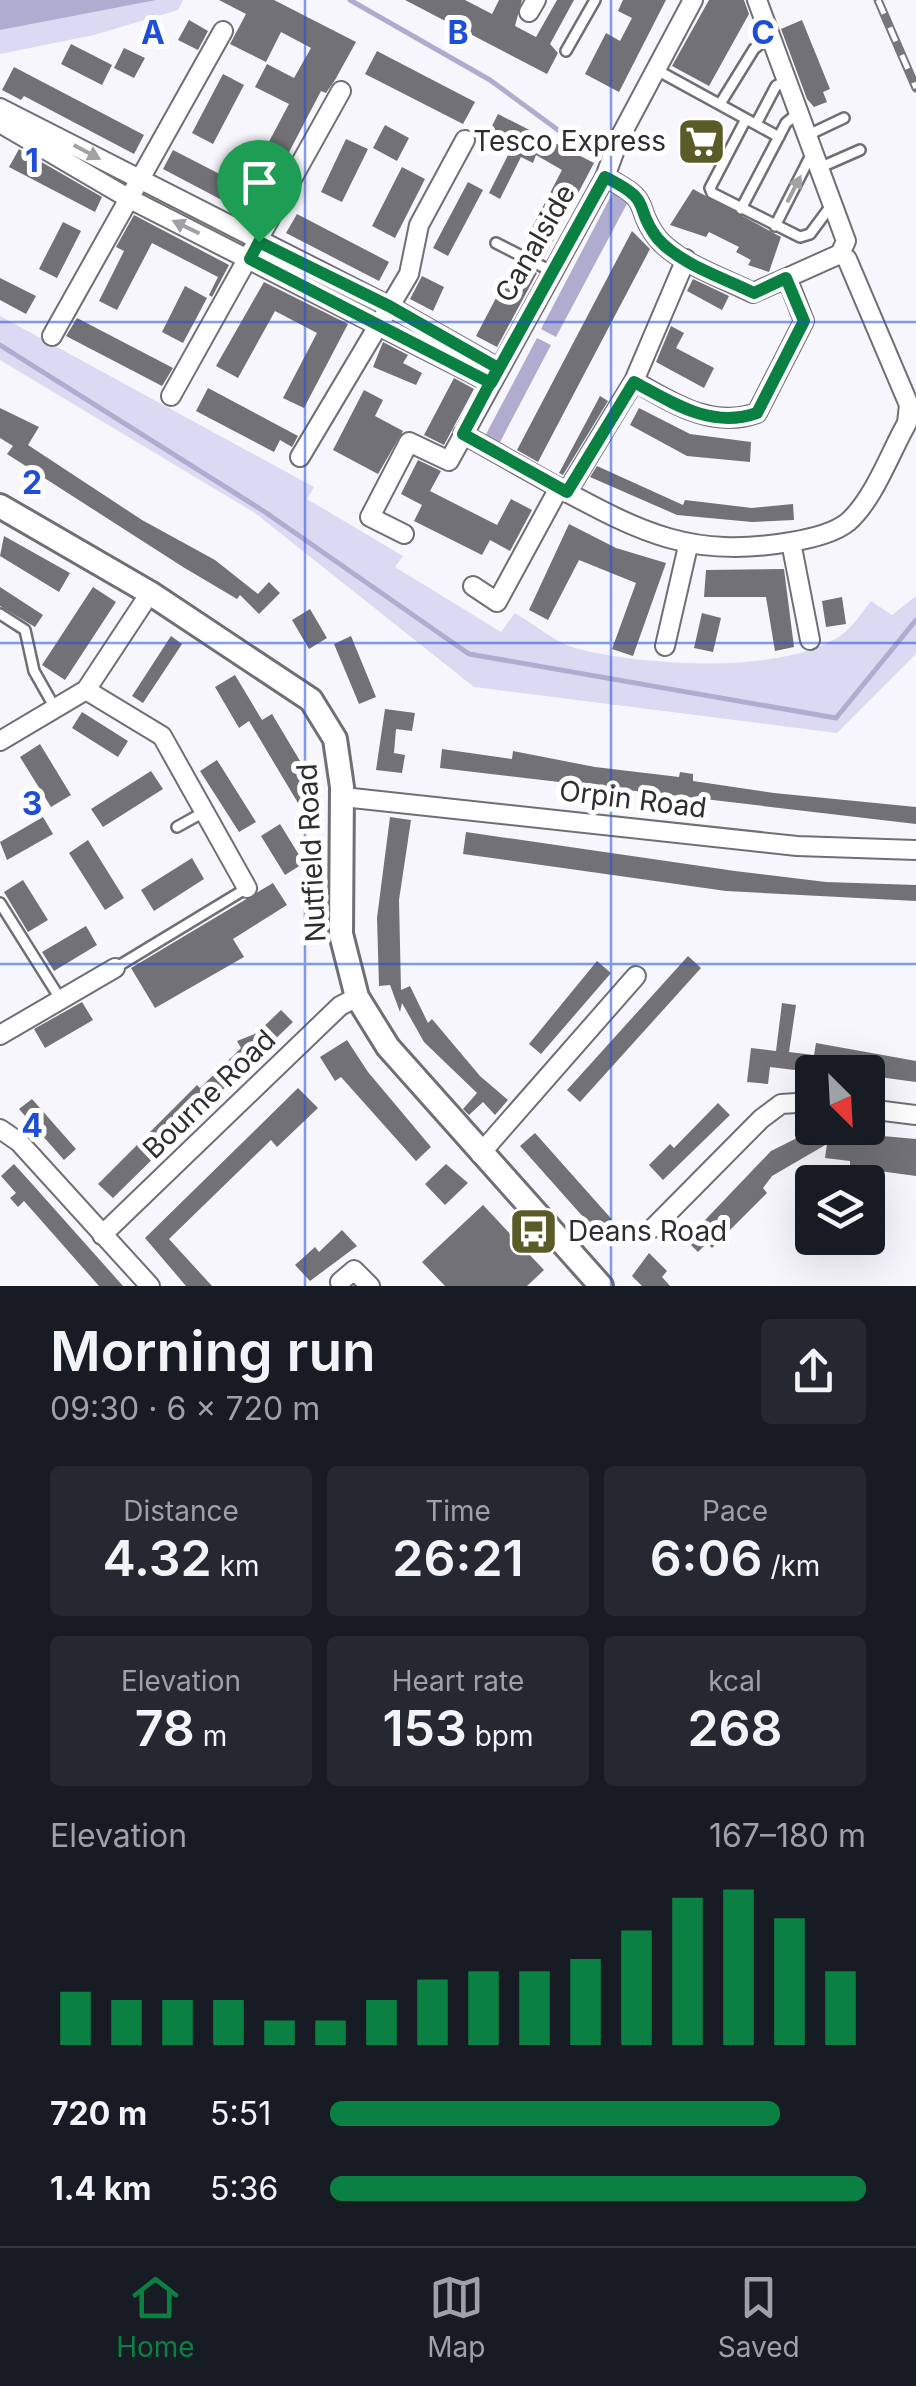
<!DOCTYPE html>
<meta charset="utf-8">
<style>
body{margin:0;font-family:Inter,sans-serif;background:#242831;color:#f1f3f6;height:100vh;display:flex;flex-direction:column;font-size:38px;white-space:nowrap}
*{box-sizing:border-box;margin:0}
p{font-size:32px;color:#9ea1a6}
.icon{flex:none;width:55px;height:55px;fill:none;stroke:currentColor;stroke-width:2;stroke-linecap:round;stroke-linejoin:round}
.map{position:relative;height:1286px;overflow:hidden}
.details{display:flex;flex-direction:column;background:#171b24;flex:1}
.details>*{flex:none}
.needle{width:65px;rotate:156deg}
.controls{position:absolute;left:795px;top:1055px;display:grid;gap:20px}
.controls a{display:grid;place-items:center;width:90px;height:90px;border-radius:10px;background:#171b24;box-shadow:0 10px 40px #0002;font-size:50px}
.pin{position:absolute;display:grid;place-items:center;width:85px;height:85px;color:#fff;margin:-102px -42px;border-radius:50% 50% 50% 0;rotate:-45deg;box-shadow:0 0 10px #0007}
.pin .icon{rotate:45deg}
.round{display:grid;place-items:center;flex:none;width:105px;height:105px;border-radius:10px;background:#242831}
.head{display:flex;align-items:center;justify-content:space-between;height:170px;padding:0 50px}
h1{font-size:55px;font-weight:600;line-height:75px}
.stats{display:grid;grid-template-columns:repeat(3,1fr);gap:15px;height:170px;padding:10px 50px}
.stats div{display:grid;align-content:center;border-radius:10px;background:#242831;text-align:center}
.stats b{font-size:50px;font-weight:600}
.stats small{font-size:28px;font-weight:400}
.stats p{font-size:28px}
.chart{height:280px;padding:20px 50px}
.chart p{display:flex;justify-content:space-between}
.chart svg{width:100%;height:180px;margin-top:10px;stroke:#0b8043;stroke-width:6}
ul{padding:0 50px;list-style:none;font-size:32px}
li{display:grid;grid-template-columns:160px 120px 1fr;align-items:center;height:75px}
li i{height:25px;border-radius:12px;background:#0b8043}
.tab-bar{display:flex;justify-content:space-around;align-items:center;height:140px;border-top:2px solid #363941;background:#171b24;font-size:28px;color:#9ea1a6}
.tab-bar a{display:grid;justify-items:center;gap:5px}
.tab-bar .current{color:#0b8043}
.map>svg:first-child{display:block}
.green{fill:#dcdaf3}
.water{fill:#b0acd0}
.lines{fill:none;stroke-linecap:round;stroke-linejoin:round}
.stream{stroke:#b0acd0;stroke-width:5}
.building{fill:#727176}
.service-casing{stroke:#6f6f74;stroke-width:14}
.minor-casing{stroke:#6f6f74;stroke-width:22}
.tertiary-casing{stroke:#6f6f74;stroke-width:28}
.service{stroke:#fff;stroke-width:9}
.minor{stroke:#fff;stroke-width:18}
.tertiary{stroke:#fff;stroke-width:22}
.rail-casing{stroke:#77767a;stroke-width:9}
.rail{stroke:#fff;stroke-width:5;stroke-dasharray:15;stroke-linecap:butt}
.oneway{fill:#a1a0a2}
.route-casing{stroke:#fff;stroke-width:20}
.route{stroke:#0b8043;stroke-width:12}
.grid{fill:none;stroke:#1d4ed8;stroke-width:2.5;stroke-opacity:0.55}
.labels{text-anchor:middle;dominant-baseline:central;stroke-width:10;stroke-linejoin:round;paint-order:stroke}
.poi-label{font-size:28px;fill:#2e2d30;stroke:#fff;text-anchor:end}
.street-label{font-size:28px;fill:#2e2d30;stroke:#fff}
.grid-label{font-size:32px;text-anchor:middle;font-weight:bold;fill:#1d4ed8;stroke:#fff;stroke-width:10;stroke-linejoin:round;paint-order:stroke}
</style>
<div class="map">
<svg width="916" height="1286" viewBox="0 0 916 1286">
<rect width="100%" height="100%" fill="#f7f6fc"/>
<!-- green -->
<path class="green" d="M0 0H183L178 10 94 35 0 54Z
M0 316 314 487 307 499 403 556 395 567 501 632 515 613C534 624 555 642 575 648 641 666 781 675 840 636 852 628 862 612 871 601L892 615 916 596V654L837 733 474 687 255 513 0 360Z"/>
<!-- water -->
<path class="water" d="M0 0H156L0 30Z
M613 192 629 200 556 337 541 329Z
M537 338 551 345 499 444 485 436Z"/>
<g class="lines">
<!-- stream -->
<path class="stream" d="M350 0 490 80 558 130 593 146
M0 345 265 512 469 654 836 718 916 620"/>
</g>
<!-- building -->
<path class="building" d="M219 0H274L356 42 335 80 326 93 321 91 276 177 256 166 289 104 255 87 267 64 294 78 311 48 281 32 266 62 230 44 246 14Z
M405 0H465L492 14 499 0H522L515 26 536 37 557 0H574L550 44 558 53 547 74Z
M623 0H666L619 92 585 74 606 33 620 41 632 18 618 11Z
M709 0H744L749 14 709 86 672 66Z
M189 20 208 31 198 50 178 40Z
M802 20 830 89 823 92 827 102 814 107 807 99 781 29Z
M71 44 112 65 102 85 61 64Z
M124 48 145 58 134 78 114 68Z
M377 51 475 102 463 124 365 74Z
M14 67 144 135 134 154 24 96 21 100 2 90Z
M223 74 244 85 213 144 192 133Z
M498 114 594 163 544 258 522 247 562 170 536 155 533 163 521 157 500 199 489 193 510 151 486 138Z
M385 125 409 138 397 161 373 148Z
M346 139 368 149 342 202 321 192Z
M19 149 102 197 95 212 9 167Z
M173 150 264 197 254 217 163 169Z
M402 167 425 179 395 238 372 226Z
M468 182 483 190 448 256 433 248Z
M693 189 781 237 769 272 748 265 751 260 736 252 739 247 709 232 706 237 670 225Z
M297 214 389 262 379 281 286 233Z
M134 215 229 265 212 297 209 295 218 277 152 243 117 310 99 301 124 251 116 247Z
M63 222 81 231 57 278 39 269Z
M632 231 650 249 538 462 517 450Z
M515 262 537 273 497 347 476 336Z
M422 276 444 287 433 311 410 299Z
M0 278 36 296 26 314 0 300Z
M693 279 729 296 722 310 687 291Z
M264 282 348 324 304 408 283 398 317 333 275 311 238 378 216 366Z
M185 286 207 298 183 343 162 332Z
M77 318 173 368 162 386 66 336Z
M671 326 684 333 676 348 714 368 704 388 656 362Z
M383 342 408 355 403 363 422 373 416 385 373 367Z
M454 378 474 389 444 445 424 435Z
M208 388 298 436 292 447 280 440 274 452 196 411Z
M364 390 383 400 375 416 403 431 378 474 333 450Z
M600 396 608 401 563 475 559 473Z
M0 408 39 427 28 445 142 520 215 560 258 594 269 582 280 593 259 614 240 595 237 599 183 567 7 454 13 446 0 438Z
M639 408 690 434 751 442 750 462 687 456 630 425Z
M418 460 441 471 430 491 497 525 511 499 532 510 510 551 490 540 482 555 414 521 422 505 401 494Z
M597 466 683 505 685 500 752 508 793 504 794 520 752 522 677 515 590 477Z
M569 524 616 548 666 563 633 656 612 649 636 583 579 560 548 620 529 610Z
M4 536 70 573 59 592 0 556Z
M784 569 794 647 775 651 766 597H704L706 570Z
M0 587 43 615 35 627 0 606Z
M93 587 116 602 65 680 42 665Z
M842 597 846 624 826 627 822 601Z
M310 609 327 638 309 649 292 620Z
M702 613 721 618 713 652 694 648Z
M171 636 182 644 143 703 132 696Z
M351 636 376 697 359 704 334 644Z
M235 675 262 720 272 714 318 791 298 803 249 721 239 728 215 687Z
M385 709 415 713 412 731 396 729 394 753 405 755 402 773 376 770Z
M82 712 128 741 118 757 72 728Z
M40 744 71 795 51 807 20 757Z
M442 749 512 759 513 751 595 767 679 777 680 772 693 774V781L774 793 916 807V824L440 768Z
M217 760 256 822 239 832 200 771Z
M151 771 163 789 103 827 91 809Z
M43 817 53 834 7 860 0 842Z
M390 817 411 820 399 900 401 990 410 986 428 1023 432 1019 480 1076 508 1100 495 1115 483 1102 469 1115 463 1109 477 1093 424 1042 402 1003 400 1012 390 985 379 986 377 918Z
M280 824 304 863 285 875 261 836Z
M466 832 735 871 826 882 916 885V901L726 891 463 854Z
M88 840 124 898 105 910 69 853Z
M192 858 204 879 154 911 141 890Z
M23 880 48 920 28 932 4 892Z
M273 883 287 905 233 939 244 957 155 1008 131 968Z
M86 926 97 945 54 971 42 952Z
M688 956 701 968 580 1102 567 1090Z
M597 961 611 973 541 1054 529 1044Z
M82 1002 93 1020 45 1048 34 1029Z
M782 1003 796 1005 789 1052 814 1055 816 1043 916 1061V1082L804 1067 803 1071 770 1067 768 1084 747 1082 751 1048 776 1051Z
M281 1010 293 1022 269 1045 237 1064 243 1070 113 1198 98 1184 197 1085 200 1088 241 1048 237 1041 257 1033Z
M347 1040 368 1072 431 1147 416 1161 341 1077 335 1081 320 1057Z
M298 1088 318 1108 277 1147 271 1140 169 1239 212 1286H186L145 1238Z
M32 1099 76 1149 64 1160 19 1109Z
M718 1103 730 1115 663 1180 649 1165 670 1144 674 1148Z
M814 1128 816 1135 852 1128 849 1133 916 1139V1176L850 1167V1161L825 1158 827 1144 772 1176 763 1188 767 1193 712 1248 707 1243 698 1252 686 1240 771 1151 799 1137 797 1132Z
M535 1133 616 1224 601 1237 520 1146Z
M14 1164 33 1185 123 1286H99L24 1201 18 1207 10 1198 16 1193 1 1176Z
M446 1164 468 1183 445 1205 425 1184Z
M483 1205 544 1270 527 1286H445L422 1262Z
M342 1230 357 1246 310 1281 295 1265 315 1247 319 1252Z
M649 1253 667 1271 662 1277 670 1286H642L632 1276Z"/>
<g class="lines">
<defs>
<path id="service" d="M566 51 595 0
M655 69 779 137
M720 104 754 49 769 37
M746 119 710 188 712 193 800 237 810 234 833 203
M756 124 776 86 785 81
M806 136 844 118
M819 168 860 150
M741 209 786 123 797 114
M775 226 812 153
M496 243 551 271
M0 614 25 630 34 671 55 708
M177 827 204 812
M0 903 61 1000
M115 968 247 888"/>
<path id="minor" d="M529 12 536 0
M0 108 389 306 498 368
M0 123 128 198 491 383
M605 177C657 203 631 205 658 239 680 264 724 278 753 293L840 254 846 241 757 0
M52 336 223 31
M634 381C673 403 711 429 757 413L804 321 787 278
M171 396 341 91
M463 434 559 488 497 602 473 586
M300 457 409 274 419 225 465 140
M559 488C642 533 693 559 790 542 809 539 833 534 848 522 874 499 890 453 907 423L909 405 847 259 840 254
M567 492 634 381 686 259
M404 534 370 517 409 442 449 461 605 177 619 139 693 0
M791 542 810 640
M665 646 688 546
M86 690 162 736 247 888
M0 741 86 690 150 593
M343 797 797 846 916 850
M0 1035 115 968
M868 1109 916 1115
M0 1129 19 1142 150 1286
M480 1154 636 976
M653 1228 761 1119 781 1104 812 1102
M102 1235 340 1006 357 997
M340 1282 354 1270 370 1286"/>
<path id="tertiary" d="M0 506 150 593 311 700 335 739 342 787 341 934 357 997 388 1047 601 1286"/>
</defs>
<!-- service casing -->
<use href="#service" class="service-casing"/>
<!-- minor casing -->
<use href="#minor" class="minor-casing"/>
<!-- tertiary casing -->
<use href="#tertiary" class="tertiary-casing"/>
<!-- service -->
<use href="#service" class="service"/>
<!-- minor -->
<use href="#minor" class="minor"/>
<!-- tertiary -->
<use href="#tertiary" class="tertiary"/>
<defs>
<path id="rail" d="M878 0 916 88"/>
</defs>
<!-- rail casing -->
<use href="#rail" class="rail-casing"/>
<!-- rail -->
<use href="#rail" class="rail"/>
</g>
<!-- one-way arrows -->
<defs><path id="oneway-solid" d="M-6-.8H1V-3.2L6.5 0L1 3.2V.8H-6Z" transform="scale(2.5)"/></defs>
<g class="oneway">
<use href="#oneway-solid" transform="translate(87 152) rotate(28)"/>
<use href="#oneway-solid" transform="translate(794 189) rotate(-63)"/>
<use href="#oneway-solid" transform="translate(186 227) rotate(-154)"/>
</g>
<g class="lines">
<defs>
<path id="route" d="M259 242 389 306 498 368 463 434 567 492 634 382C673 403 711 429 757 413L804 321 786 278 754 293C724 278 680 264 658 239 631 205 657 203 605 177L491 383 250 259 259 242"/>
</defs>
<!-- route casing -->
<use href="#route" class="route-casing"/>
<!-- route -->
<use href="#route" class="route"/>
</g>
<!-- grid -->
<path class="grid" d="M305 0V1286M611 0V1286M0 322H916M0 643H916M0 964H916"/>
<!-- icons -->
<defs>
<symbol id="supermarket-square" viewBox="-11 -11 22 22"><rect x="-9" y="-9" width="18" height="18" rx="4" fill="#5b5b28" stroke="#fff"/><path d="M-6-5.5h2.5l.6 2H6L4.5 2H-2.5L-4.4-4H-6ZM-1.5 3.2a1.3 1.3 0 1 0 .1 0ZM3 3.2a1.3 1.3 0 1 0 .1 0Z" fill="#fff"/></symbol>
<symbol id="bus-square" viewBox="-11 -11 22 22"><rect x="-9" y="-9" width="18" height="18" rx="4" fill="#5b5b28" stroke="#fff"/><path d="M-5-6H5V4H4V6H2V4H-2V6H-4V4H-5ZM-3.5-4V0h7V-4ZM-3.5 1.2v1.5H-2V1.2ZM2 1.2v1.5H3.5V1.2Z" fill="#fff"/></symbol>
</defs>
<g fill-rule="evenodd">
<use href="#supermarket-square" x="674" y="114" width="55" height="55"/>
<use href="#bus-square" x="506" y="1204" width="55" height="55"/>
</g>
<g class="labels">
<!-- poi labels -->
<g class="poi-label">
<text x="666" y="141">Tesco Express</text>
<text x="568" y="1231" text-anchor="start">Deans Road</text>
</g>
<!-- street labels -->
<g class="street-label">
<text transform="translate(535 243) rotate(-60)">Canalside</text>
<text transform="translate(633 799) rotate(7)">Orpin Road</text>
<text transform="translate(311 853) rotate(-93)">Nutfield Road</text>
<text transform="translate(209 1094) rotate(-44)">Bourne Road</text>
</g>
</g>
<g class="grid-label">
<text x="153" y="44">A</text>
<text x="458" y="44">B</text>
<text x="763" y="44">C</text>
<text x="32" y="172">1</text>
<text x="32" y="494">2</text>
<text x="32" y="815">3</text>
<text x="32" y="1137">4</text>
</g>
</svg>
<div class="controls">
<a><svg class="needle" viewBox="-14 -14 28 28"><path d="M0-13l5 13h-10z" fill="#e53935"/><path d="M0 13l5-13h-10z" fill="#9ea1a6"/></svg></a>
<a><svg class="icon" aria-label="layers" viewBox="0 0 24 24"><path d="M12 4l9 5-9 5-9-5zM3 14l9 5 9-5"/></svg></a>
</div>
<div class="pin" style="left:259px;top:242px;background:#1e9e55"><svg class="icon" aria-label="arrive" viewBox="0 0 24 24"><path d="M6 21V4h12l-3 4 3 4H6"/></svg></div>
</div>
<section class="details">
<div class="head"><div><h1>Morning run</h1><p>09:30 · 6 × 720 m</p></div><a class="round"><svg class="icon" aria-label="share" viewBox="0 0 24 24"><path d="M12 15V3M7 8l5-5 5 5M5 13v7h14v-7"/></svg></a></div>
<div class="stats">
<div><p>Distance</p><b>4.32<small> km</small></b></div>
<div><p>Time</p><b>26:21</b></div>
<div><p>Pace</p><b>6:06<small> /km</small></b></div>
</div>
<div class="stats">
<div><p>Elevation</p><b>78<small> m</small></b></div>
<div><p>Heart rate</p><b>153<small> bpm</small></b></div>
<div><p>kcal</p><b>268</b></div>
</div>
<div class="chart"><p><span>Elevation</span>167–180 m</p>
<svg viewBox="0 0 160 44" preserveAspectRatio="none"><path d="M5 44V31M15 44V33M25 44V33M35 44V33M45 44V38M55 44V38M65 44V33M75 44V28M85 44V26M95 44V26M105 44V23M115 44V16M125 44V8M135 44V6M145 44V13M155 44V26"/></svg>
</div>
<ul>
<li><b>720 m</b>5:51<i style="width:84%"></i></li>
<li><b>1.4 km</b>5:36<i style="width:100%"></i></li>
</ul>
</section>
<nav class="tab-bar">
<a class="current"><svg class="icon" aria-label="home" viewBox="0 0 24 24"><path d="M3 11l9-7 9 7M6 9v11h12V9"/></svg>Home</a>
<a><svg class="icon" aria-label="map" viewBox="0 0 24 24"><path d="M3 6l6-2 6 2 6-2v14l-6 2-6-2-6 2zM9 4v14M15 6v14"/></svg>Map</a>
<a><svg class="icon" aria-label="saved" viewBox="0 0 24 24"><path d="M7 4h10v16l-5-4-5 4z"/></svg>Saved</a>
</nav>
